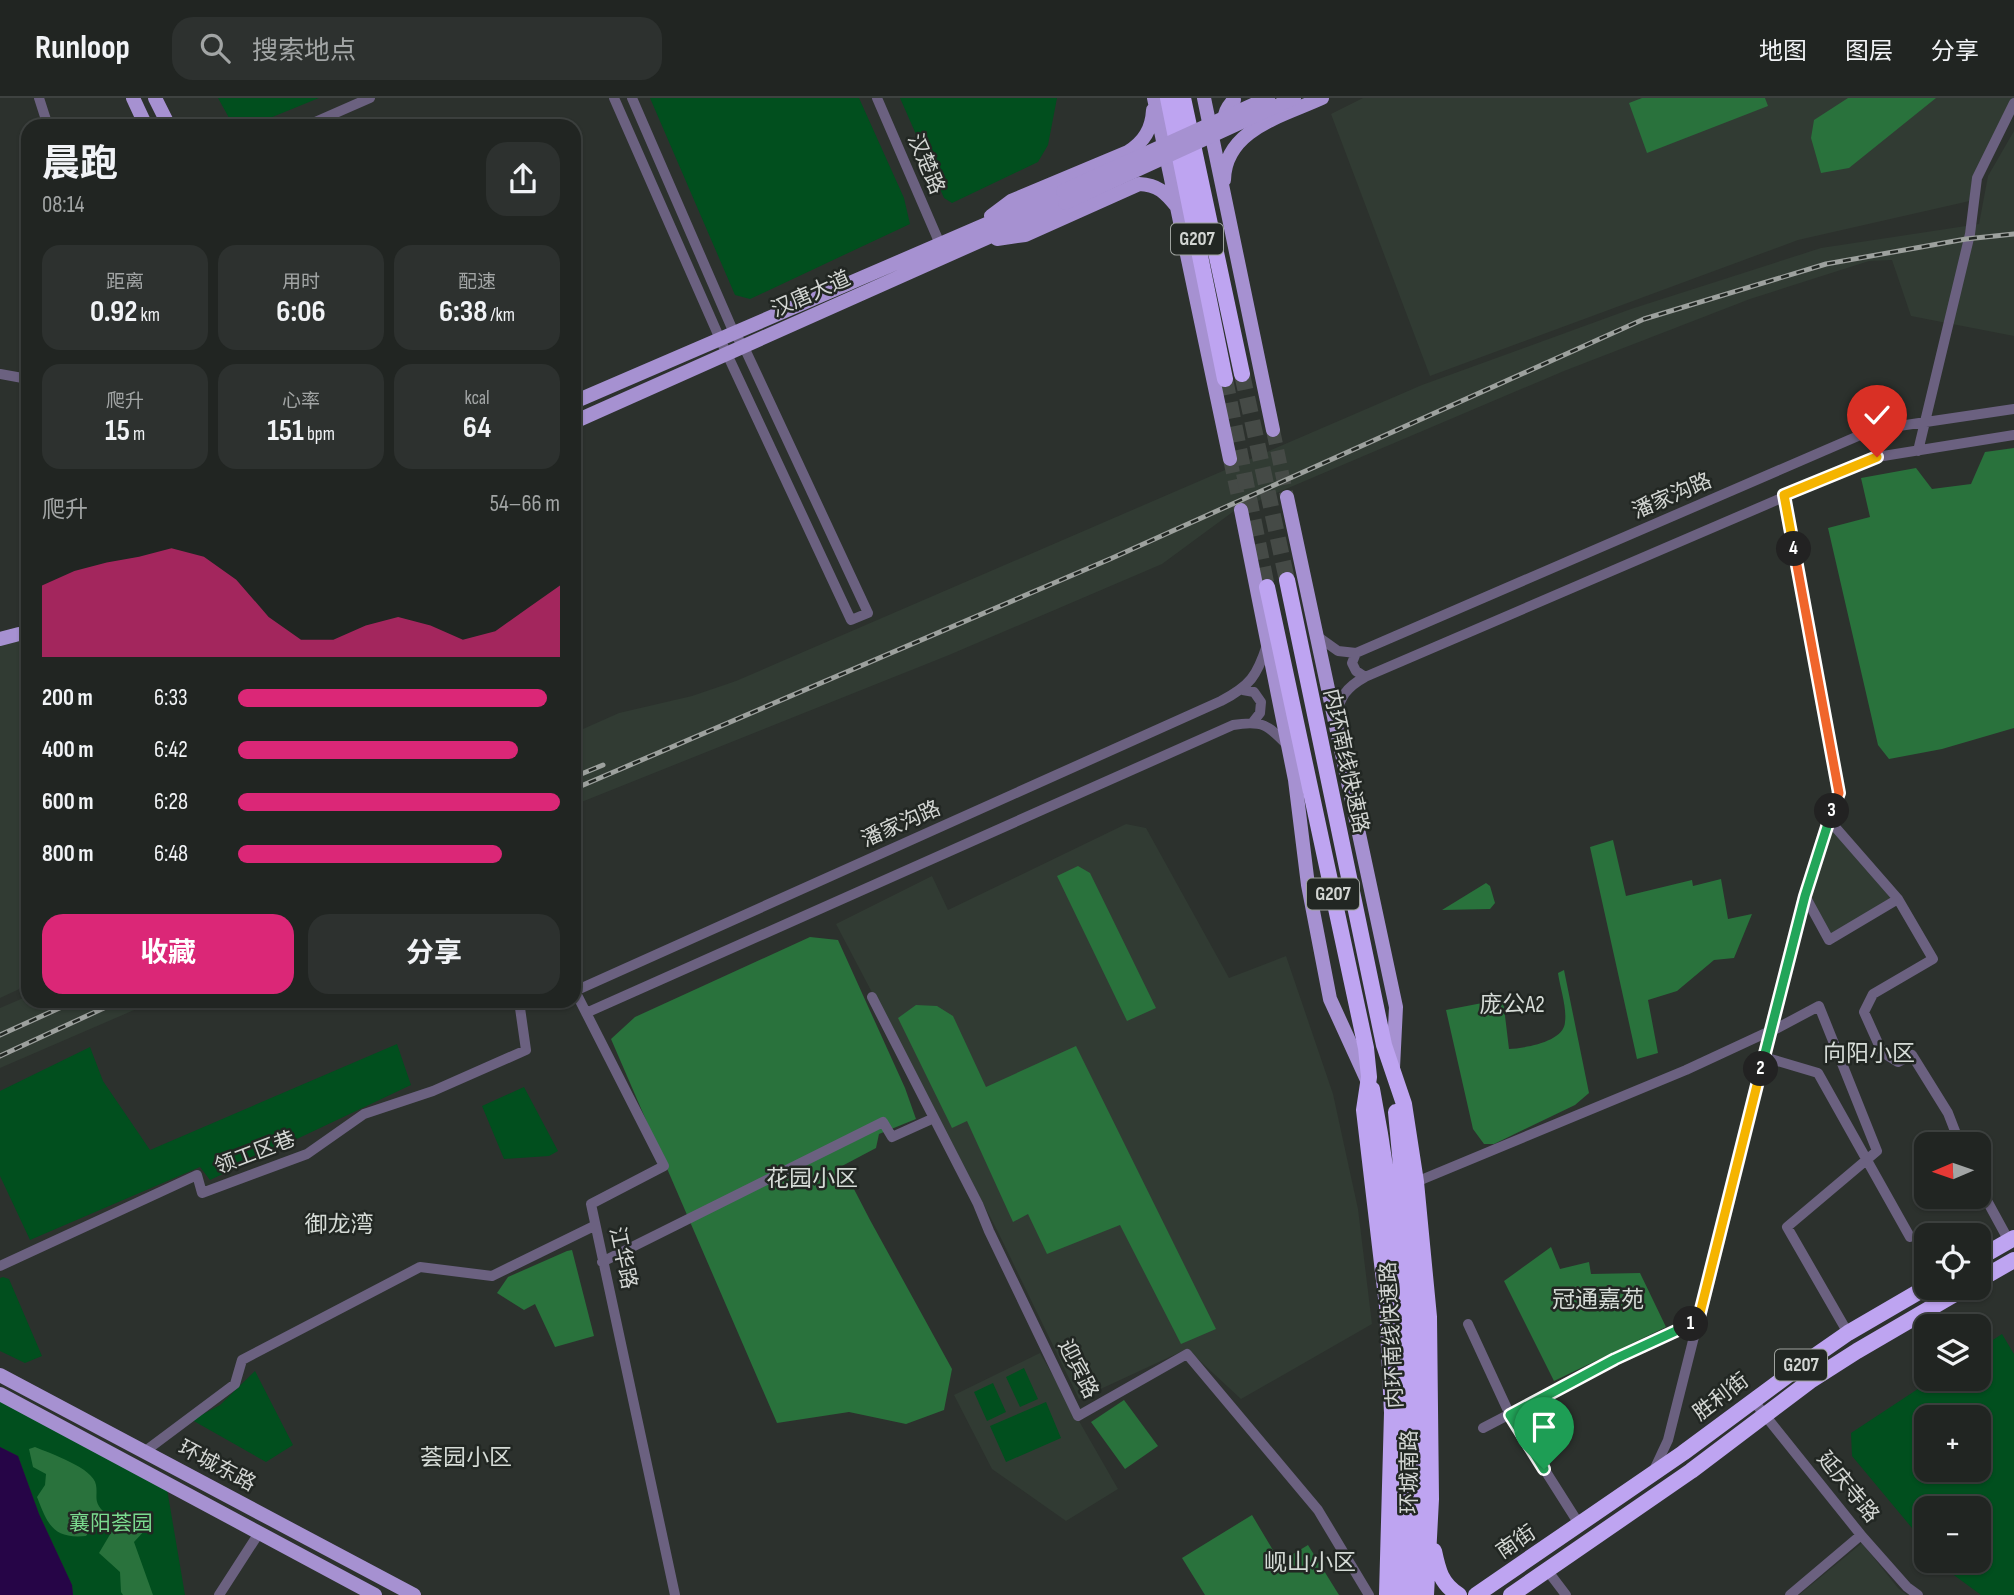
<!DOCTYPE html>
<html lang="zh">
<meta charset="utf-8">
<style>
body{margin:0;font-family:"Sofia Sans Condensed","Noto Sans SC",sans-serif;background:#2d312f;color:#f1f3f6;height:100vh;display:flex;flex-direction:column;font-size:26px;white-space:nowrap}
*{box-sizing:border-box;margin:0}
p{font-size:23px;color:#a2a5a5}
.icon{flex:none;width:38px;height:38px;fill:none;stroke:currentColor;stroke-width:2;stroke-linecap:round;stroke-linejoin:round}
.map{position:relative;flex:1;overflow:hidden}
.side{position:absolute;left:21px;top:21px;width:560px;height:889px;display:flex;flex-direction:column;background:#212522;border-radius:21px;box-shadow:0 2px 5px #0004,0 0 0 2px #3e4240}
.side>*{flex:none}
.needle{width:46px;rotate:268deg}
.buttons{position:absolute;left:1914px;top:1034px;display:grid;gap:14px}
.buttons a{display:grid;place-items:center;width:77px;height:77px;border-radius:14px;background:#212522;box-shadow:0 2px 5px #0004,0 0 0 2px #3e4240;font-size:35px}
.pin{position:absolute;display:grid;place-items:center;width:60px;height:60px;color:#fff;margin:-72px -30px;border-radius:50% 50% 50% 0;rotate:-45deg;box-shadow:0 0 7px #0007}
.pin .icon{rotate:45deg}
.km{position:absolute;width:35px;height:35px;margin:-18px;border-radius:50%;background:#222;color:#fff;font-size:19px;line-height:35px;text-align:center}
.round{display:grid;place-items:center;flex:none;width:74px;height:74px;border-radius:21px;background:#2d312f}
.headline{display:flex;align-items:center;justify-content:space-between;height:119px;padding:0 21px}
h1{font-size:38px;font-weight:700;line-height:52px}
.stats{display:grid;grid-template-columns:repeat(3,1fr);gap:10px;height:119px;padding:7px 21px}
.stats div{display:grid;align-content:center;border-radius:18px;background:#2d312f;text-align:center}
.stats b{font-size:30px;font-weight:700}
.stats small{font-size:19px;font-weight:400}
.stats p{font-size:19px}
.chart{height:196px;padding:14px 21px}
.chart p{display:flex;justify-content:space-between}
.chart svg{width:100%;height:126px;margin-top:7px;fill:#db2777;opacity:.7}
.action{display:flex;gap:14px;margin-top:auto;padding:14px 21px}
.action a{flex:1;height:80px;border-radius:21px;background:#db2777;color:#fff;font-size:28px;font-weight:700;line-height:80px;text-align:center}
.action a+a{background:#2d312f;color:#f1f3f6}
ul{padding:0 21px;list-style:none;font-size:23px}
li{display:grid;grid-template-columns:112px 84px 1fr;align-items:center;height:52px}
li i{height:18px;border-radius:9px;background:#db2777}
header{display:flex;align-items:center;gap:42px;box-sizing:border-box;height:98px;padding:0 35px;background:#212522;border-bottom:2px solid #3e4240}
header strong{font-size:33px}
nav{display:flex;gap:38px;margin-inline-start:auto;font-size:24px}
.search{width:490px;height:63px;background:#2d312f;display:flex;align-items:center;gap:18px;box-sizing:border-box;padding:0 24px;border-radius:21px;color:#a2a5a5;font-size:26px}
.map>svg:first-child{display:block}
.built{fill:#313b33}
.green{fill:#014f1e;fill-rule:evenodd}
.forest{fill:#29723c}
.water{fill:#260547}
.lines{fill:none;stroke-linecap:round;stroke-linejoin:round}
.major-tunnel{stroke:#454a46;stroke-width:14;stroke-dasharray:14 7;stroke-linecap:butt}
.highway-tunnel{stroke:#454a46;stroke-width:16;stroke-dasharray:16 8;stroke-linecap:butt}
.minor{stroke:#6b6180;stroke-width:10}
.major{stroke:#a691d1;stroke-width:14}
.highway{stroke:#bea4f1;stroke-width:16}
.rail-casing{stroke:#9da19e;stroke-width:5}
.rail{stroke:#222723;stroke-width:2.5;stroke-dasharray:8;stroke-linecap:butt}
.major-bridge{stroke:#a691d1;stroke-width:14}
.split-1-casing{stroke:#fff;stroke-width:14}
.split-2-casing{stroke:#fff;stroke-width:14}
.split-3-casing{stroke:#fff;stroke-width:14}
.split-4-casing{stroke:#fff;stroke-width:14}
.split-5-casing{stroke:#fff;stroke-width:14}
.split-1{stroke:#22a559;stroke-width:9}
.split-2{stroke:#f5b400;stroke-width:9}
.split-3{stroke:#22a559;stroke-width:9}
.split-4{stroke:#f0652b;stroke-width:9}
.split-5{stroke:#f5b400;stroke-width:9}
.labels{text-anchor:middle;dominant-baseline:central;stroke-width:5;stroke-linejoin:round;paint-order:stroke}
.shield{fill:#222723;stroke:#9ea29e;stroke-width:2}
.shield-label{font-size:19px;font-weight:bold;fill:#d3d6d3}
.street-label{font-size:21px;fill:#d3d6d3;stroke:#222723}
.park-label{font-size:21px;fill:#7bdb8f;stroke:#222723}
.neighbourhood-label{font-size:23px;fill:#d5dbd6;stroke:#222723}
</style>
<header>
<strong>Runloop</strong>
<div class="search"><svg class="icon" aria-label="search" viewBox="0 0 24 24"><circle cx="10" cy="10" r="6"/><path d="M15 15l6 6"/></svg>搜索地点</div>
<nav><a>地图</a><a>图层</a><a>分享</a></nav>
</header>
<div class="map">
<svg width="2014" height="1497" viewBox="0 0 2014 1497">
<rect width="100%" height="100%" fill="#2c312d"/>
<!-- built -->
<path class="built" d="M1363 0H2014L1977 80 1974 102 1798 142 1430 278 1331 16Z
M2014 33V238L1911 218 1892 162 1869 163 1750 201 1564 273 1234 413 1162 466 949 557 574 707V635L619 615 692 598 736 583 1422 287 1631 211 1821 150 1979 126 1988 78Z
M14 543 28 545V887L0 900V546Z
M1126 726 1146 730 1229 880 1286 858 1333 996 1358 1111 1372 1226 1241 1301 1187 1251 1079 1301 997 1132 836 826 932 778 948 812Z
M1833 730 1892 799 1830 837 1809 796Z
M28 898V903H155L0 970V910Z
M1040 1255 1118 1391 1066 1423 992 1371 954 1297Z
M1862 1445 1898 1490 1907 1497H1799Z"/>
<!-- green -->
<path class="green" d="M218 0H319L250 28 233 27Z
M650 0H859L904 100 910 126 750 201 735 197Z
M900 0H1057L1048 47 1038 64 952 105 944 100Z
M397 946 411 987 210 1082 200 1069 30 1142 0 1078V993L90 949 103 983 150 1052Z
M524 989 558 1053 549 1058 504 1061 482 1008Z
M3 1179 9 1181 42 1258 25 1265 0 1253V1180Z
M2002 1236 2014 1256V1497H1981L1947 1472 1939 1463H1979V1410H1927V1448L1852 1358 1851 1335 1933 1281H1979V1251ZM1927 1320H1979V1372H1927Z
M1024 1270 1038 1301 1020 1309 1006 1279Z
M255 1273 293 1347 266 1364 192 1322 220 1307Z
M993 1285 1006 1314 987 1323 974 1294Z
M0 1296 166 1385 185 1497H73L72 1487 39 1416 18 1358 0 1349Z
M1046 1304 1061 1340 1006 1364 990 1328Z"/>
<!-- forest -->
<path class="forest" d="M1642 0H1765L1768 8 1647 55 1629 5Z
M1848 0H1936L1849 70 1821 75 1811 40 1814 22Z
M2014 350V630L1942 651 1889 661 1878 647 1828 430 1870 419 1861 380 1916 370 1932 391 1971 386 1985 354Z
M1613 742 1626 798 1692 782 1693 788 1721 781 1728 821 1752 816 1734 860 1714 862 1677 893 1648 902 1658 955 1637 961 1590 749Z
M1078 768 1090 775 1156 910 1127 923 1057 778Z
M1486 785 1490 788 1495 805 1490 811 1442 812Z
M810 839 838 842 905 990 916 1021 879 1036 876 1050 842 1068 870 1122 952 1271 944 1312 906 1326 849 1314 777 1325 611 941 635 919Z
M1564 872 1589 995 1575 1007 1494 1046H1484L1473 1031 1446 912 1503 901 1509 951C1525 950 1564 944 1565 924 1567 909 1560 890 1558 875Z
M916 907 937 908 953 918 986 989 1076 948 1216 1231 1181 1246 1120 1127 1047 1156 1028 1116 1013 1124 967 1023 952 1030 898 920Z
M1551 1149 1560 1171 1589 1164 1591 1176 1640 1175 1666 1229 1554 1283 1504 1183Z
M572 1152 594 1238 555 1249 535 1206 524 1212 497 1195 508 1179 567 1153Z
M1124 1302 1158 1348 1125 1371 1091 1324Z
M35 1349C49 1355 94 1370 96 1387 98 1398 93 1403 103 1413L86 1438C53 1441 48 1427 37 1399L45 1387 46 1376 33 1369 29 1351Z
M1252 1417 1280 1464 1308 1447 1339 1497H1205L1182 1460Z
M134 1421 146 1431 134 1444 153 1497H123L121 1494 120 1474 99 1455 115 1428H126Z"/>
<!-- water -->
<path class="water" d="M0 1349 18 1358 39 1416 72 1487 73 1497H0Z"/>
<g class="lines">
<!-- major-tunnel -->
<path class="major-tunnel" d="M1273 332 1287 399
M1230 361 1241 412"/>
<!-- highway-tunnel -->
<path class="highway-tunnel" d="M1242 276 1287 482
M1225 281 1267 489"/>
<!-- minor -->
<path class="minor" d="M39 0 48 28
M614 0 720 241 851 522 868 515 744 249 734 235 632 0
M877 0 940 146
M306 28 370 0
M0 276 28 281
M1918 353 1970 136 1977 80 2014 5
M1317 538 1338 553 1356 555 1872 332 2014 311
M1356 555 1352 565 1356 573 1365 579
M1243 592 1254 594 1261 604 1260 615 1253 624
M1334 619C1342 598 1345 590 1365 579L1877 359 2014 337
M1829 722 1898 801 1933 861 1873 896 1864 914 1882 954 1898 964 1912 957 1948 1015 1960 1046
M1805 798 1829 842 1898 801
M574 891 664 1068 591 1106 675 1497
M575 893 1221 603C1250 588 1257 578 1267 547
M872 899 978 1106 989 1133 1078 1318 1187 1256 1318 1412 1369 1497
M586 915 1233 627C1263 622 1268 627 1288 648
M1770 934 1819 908 1877 1053 1787 1129 1848 1235
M1764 959 1818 975 1910 1139
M1416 1084 1686 972 1770 933 1771 928
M1979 1088 2009 1143
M602 1164 883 1024 892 1039 934 1020
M0 1168 197 1077 202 1095 307 1056 364 1016 433 993 526 952 519 903
M1468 1226 1510 1317 1579 1426
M1752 1301 1861 1437 1907 1489 1918 1497
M1483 1330 1615 1261 1701 1222
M144 1354 235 1286 242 1262 420 1169 492 1178 594 1128
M1654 1372 1668 1342 1805 798 1839 695 1784 397
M1547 1472 1566 1497
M219 1497 259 1435
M1790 1497 1861 1437"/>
<!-- major -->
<path class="major" d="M133 0 146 28
M155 0 169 28
M1154 0 1230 361
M1204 0 1273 332
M1226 29C1222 18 1226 10 1234 2
M1224 82C1225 31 1283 18 1322 0
M991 118 1011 103 1128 54C1144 44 1152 31 1153 12
M997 141 1025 137 1139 86C1158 87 1165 94 1177 109
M574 304 1063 93
M574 324 1065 105
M1287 399 1396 909 1393 970
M1241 412 1295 682 1308 787 1330 901 1367 982
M0 541 19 536 28 538
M0 1277 414 1497
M0 1296 375 1497"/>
<!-- highway -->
<path class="highway" d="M1168 0 1225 281
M1183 0 1242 276
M1287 482 1384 947 1404 1006 1416 1084 1429 1219 1431 1401 1426 1497
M1267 489 1366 950 1369 979 1364 1012 1387 1208 1392 1315 1387 1497
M1372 991C1387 1069 1397 1150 1402 1229 1407 1318 1403 1408 1399 1497
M1396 1014 1416 1229 1417 1320 1413 1497
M1979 1160 2014 1140
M1979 1182 2014 1162
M1434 1453C1438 1472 1441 1486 1459 1497
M1476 1497 1683 1355 1799 1269 1848 1235 1927 1189
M1511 1497 1691 1373 1810 1283 1857 1253 1965 1190"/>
<defs>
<path id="rail" d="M574 679 603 667
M574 691 1110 461 1644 221 1826 166 1966 141 2014 136
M0 937 75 903
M0 958 119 903"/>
</defs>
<!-- rail casing -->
<use href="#rail" class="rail-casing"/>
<!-- rail -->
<use href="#rail" class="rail"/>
<!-- major-bridge -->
<path class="major-bridge" d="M1063 93 1268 0
M1065 105 1294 0"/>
</g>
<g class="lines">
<defs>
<path id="split-1" d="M1544 1371 1510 1317 1615 1261 1691 1226"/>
<path id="split-2" d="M1691 1226 1698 1223 1761 971"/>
<path id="split-3" d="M1761 971 1805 798 1832 713"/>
<path id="split-4" d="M1794 451 1839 695 1832 713"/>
<path id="split-5" d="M1794 451 1784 397 1877 359"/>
</defs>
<!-- split-1 casing -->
<use href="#split-1" class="split-1-casing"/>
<!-- split-2 casing -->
<use href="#split-2" class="split-2-casing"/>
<!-- split-3 casing -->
<use href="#split-3" class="split-3-casing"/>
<!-- split-4 casing -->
<use href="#split-4" class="split-4-casing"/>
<!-- split-5 casing -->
<use href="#split-5" class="split-5-casing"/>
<!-- split-1 -->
<use href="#split-1" class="split-1"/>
<!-- split-2 -->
<use href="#split-2" class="split-2"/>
<!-- split-3 -->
<use href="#split-3" class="split-3"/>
<!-- split-4 -->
<use href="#split-4" class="split-4"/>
<!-- split-5 -->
<use href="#split-5" class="split-5"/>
</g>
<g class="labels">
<!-- shield labels -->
<g class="shield">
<rect x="1171" y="125.5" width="52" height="31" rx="5"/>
<rect x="1307" y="780.5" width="52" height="31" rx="5"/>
<rect x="1775" y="1251.5" width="52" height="31" rx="5"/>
</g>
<g class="shield-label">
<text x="1197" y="141">G207</text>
<text x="1333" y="796">G207</text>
<text x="1801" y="1267">G207</text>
</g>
<!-- street labels -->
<g class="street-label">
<text transform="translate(926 66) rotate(67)">汉楚路</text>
<text transform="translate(811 196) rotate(-24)">汉唐大道</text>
<text transform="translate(1672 398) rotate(-23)">潘家沟路</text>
<text transform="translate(1346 663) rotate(78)">内环南线快速路</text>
<text transform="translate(901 726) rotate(-24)">潘家沟路</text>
<text transform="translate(255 1055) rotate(-21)">领工区巷</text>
<text transform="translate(623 1160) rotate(78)">江华路</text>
<text transform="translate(1392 1237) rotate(-93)">内环南线快速路</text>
<text transform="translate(1078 1271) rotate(63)">迎宾路</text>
<text transform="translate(1721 1299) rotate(-37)">胜利街</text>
<text transform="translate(217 1368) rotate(28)">环城东路</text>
<text transform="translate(1409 1374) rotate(-90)">环城南路</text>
<text transform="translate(1848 1389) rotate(51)">延庆寺路</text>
<text transform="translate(1516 1444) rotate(-34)">南街</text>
</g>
<!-- park labels -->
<g class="park-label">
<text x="111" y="1425">襄阳荟园</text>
</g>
<!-- neighbourhood labels -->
<g class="neighbourhood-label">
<text x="1512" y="907">庞公A2</text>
<text x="1869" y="956">向阳小区</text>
<text x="812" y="1081">花园小区</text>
<text x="339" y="1127">御龙湾</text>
<text x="1598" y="1202">冠通嘉苑</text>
<text x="466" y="1360">荟园小区</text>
<text x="1310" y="1465">岘山小区</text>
</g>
</g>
</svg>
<div class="buttons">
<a><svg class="needle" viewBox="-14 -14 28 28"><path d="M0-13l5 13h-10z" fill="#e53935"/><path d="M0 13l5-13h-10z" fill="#a2a5a5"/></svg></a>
<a><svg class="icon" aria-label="locate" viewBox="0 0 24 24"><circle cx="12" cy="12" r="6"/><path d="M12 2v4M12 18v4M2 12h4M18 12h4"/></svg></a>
<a><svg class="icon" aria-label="layers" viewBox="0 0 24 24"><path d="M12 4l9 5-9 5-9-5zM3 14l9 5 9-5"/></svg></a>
<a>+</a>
<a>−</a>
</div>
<div class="pin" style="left:1544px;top:1371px;background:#1e9e55"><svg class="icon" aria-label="arrive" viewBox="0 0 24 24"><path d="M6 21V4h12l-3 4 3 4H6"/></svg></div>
<div class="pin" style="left:1877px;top:359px;background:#d93025"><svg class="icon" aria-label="check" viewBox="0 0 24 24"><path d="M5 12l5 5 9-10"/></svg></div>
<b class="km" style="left:1691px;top:1226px">1</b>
<b class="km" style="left:1761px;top:971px">2</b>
<b class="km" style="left:1832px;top:713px">3</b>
<b class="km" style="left:1794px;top:451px">4</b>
<section class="side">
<div class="headline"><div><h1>晨跑</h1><p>08:14</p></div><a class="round"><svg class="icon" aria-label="share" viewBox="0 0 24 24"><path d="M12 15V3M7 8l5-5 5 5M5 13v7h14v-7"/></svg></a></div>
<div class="stats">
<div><p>距离</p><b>0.92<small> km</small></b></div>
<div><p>用时</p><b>6:06</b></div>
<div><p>配速</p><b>6:38<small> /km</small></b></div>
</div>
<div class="stats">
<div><p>爬升</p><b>15<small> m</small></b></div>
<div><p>心率</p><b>151<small> bpm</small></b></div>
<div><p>kcal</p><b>64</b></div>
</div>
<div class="chart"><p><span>爬升</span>54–66 m</p>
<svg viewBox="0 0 160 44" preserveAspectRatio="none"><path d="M0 44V19L10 14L20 11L30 9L40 6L50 9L60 17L70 30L80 38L90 38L100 33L110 30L120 33L130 38L140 35L150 27L160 19V44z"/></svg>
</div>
<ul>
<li><b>200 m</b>6:33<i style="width:96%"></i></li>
<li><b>400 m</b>6:42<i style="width:87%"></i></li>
<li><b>600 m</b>6:28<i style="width:100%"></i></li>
<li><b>800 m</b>6:48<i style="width:82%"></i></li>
</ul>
<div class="action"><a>收藏</a><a>分享</a></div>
</section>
</div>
